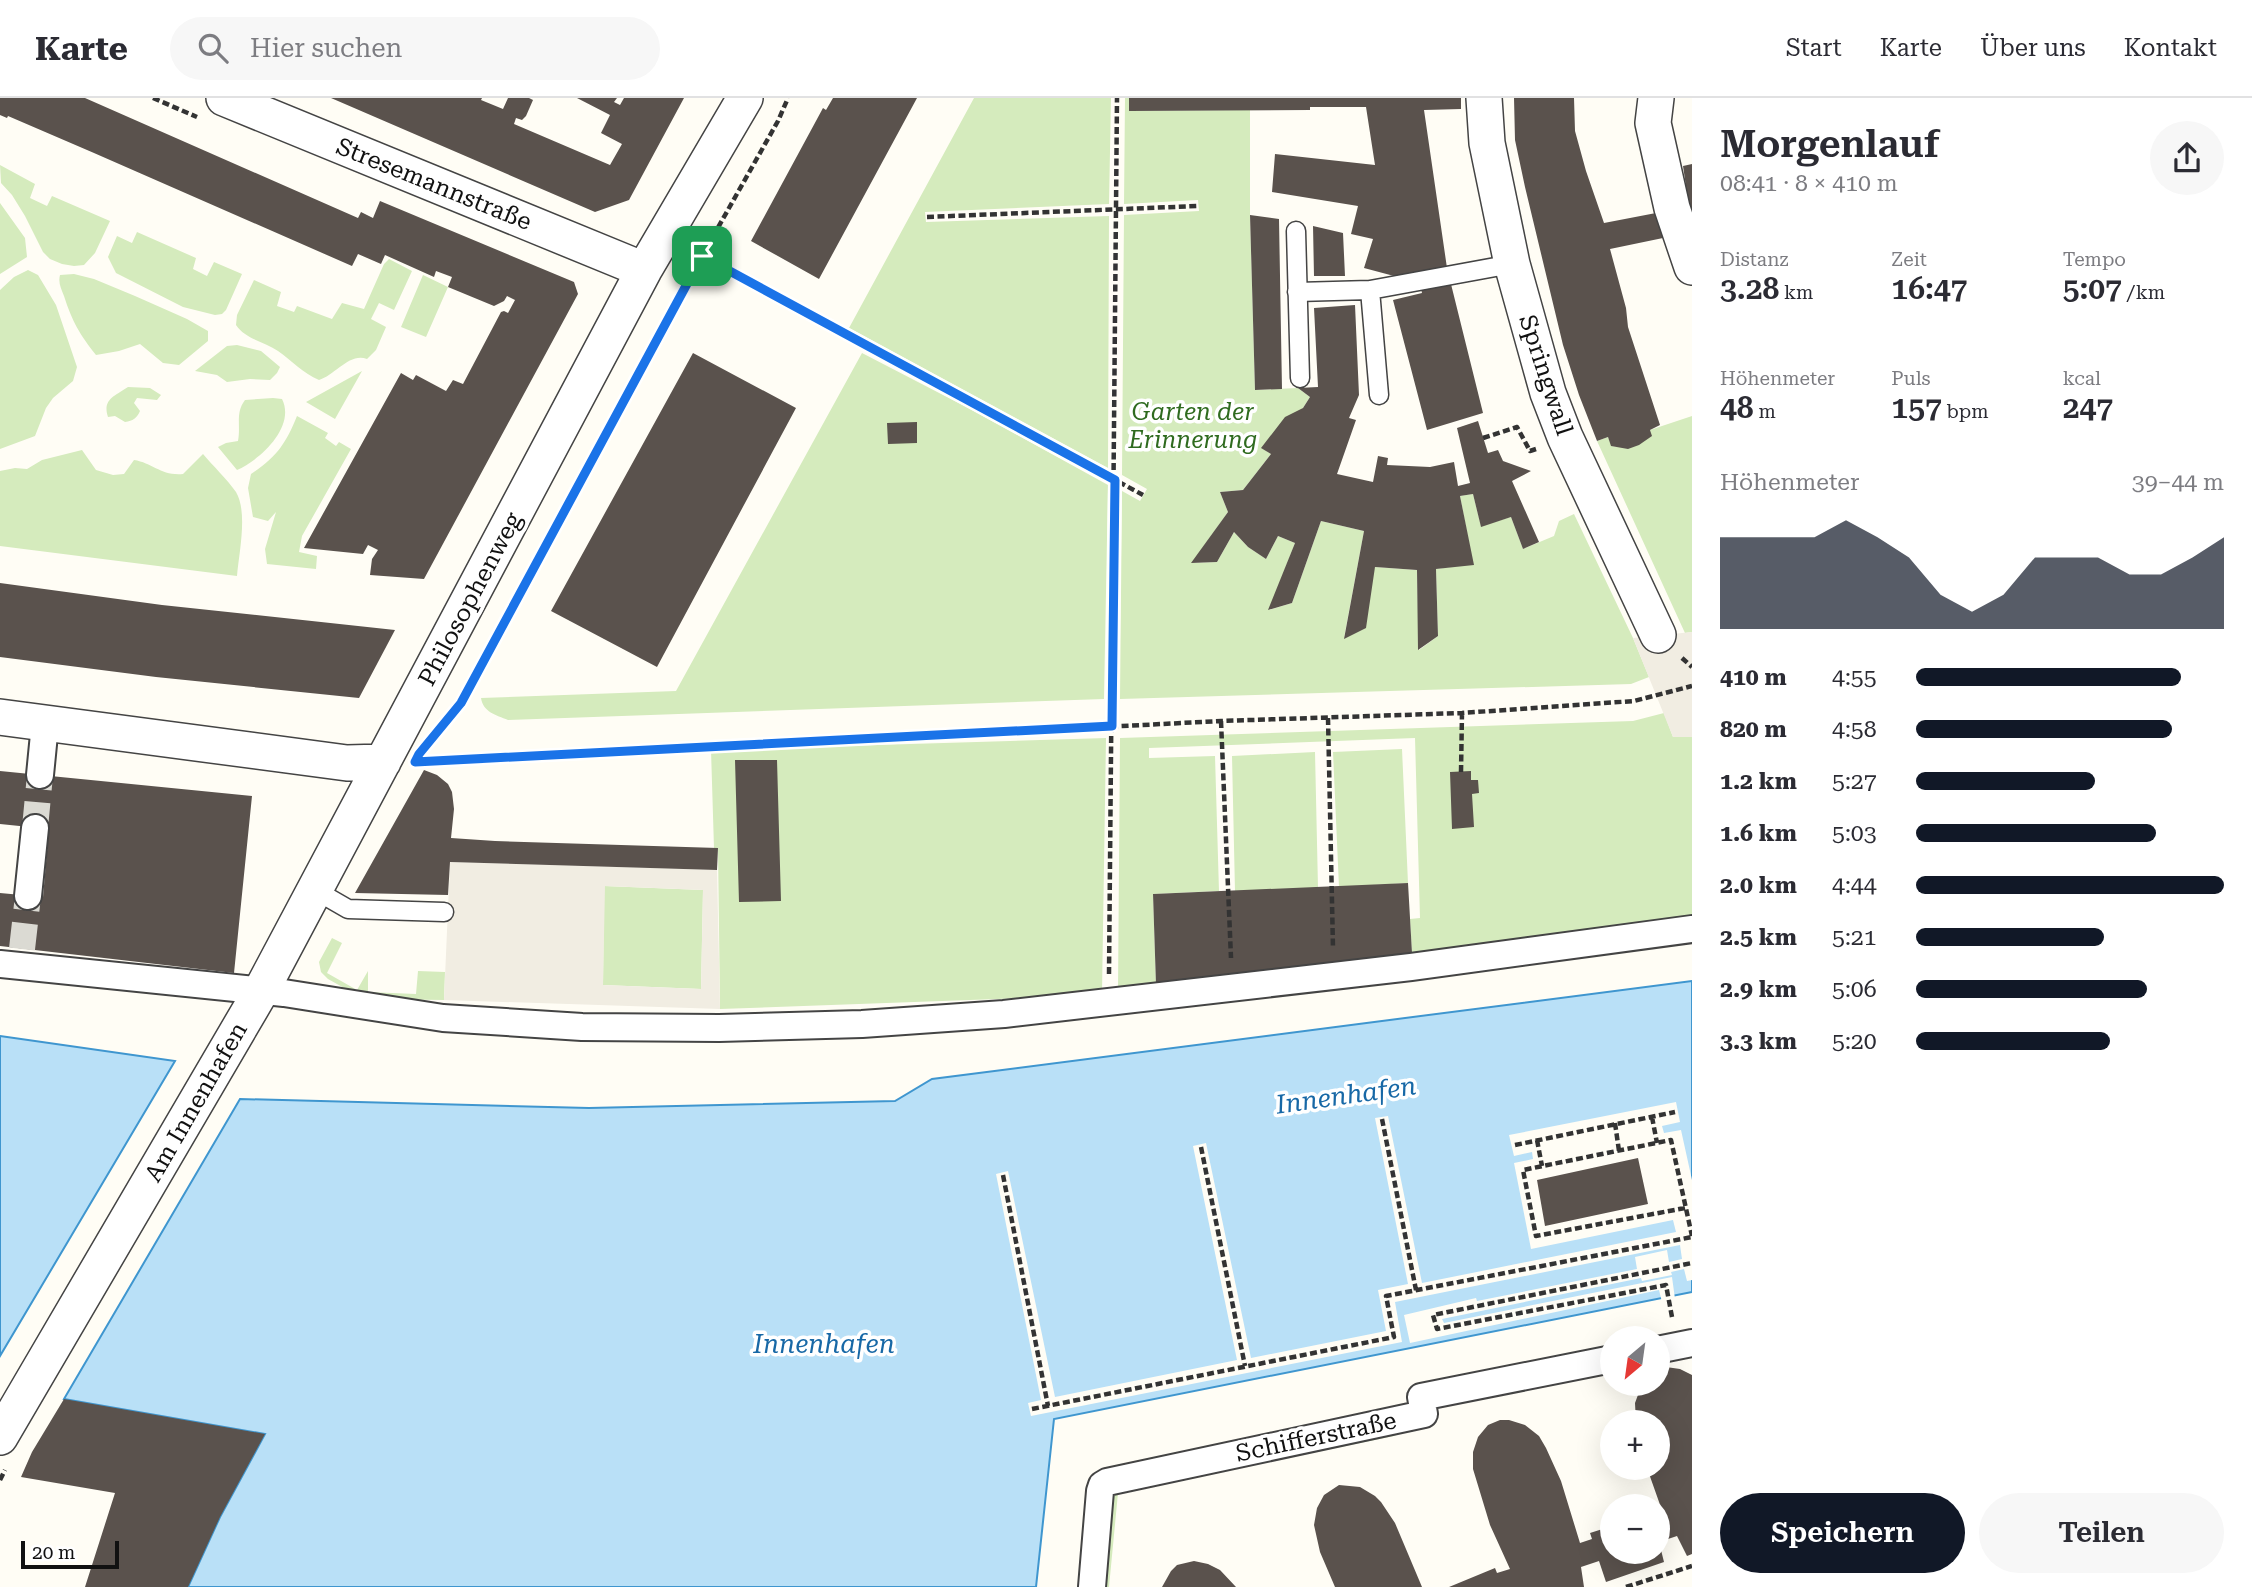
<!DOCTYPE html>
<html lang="de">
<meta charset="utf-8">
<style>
body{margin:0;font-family:"Roboto Serif",serif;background:#f7f7f7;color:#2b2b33;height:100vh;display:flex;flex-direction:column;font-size:26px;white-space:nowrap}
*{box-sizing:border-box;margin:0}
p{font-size:23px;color:#7c7c81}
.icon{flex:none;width:38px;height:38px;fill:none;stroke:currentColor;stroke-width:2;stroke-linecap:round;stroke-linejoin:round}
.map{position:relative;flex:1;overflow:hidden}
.side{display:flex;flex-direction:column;background:#fff;width:560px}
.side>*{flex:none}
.needle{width:46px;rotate:209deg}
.tools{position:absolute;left:1600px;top:1228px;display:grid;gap:14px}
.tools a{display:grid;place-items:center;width:70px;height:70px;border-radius:50%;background:#fff;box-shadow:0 7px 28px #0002;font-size:35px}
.scale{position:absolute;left:21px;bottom:18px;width:98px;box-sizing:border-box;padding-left:7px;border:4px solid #111;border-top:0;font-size:19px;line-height:24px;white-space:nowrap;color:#111;-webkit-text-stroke:5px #fff;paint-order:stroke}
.pin{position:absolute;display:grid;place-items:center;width:60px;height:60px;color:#fff;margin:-30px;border-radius:14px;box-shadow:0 4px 10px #0006}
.round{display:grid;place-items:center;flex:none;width:74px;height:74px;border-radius:37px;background:#f7f7f7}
.headline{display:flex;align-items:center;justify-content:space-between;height:119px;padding:0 28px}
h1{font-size:38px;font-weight:600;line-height:52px}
.figures{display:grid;grid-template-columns:repeat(3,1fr);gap:10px;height:119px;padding:7px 28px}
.figures div{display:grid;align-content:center}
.figures b{font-size:30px;font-weight:600}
.figures small{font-size:19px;font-weight:400}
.figures p{font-size:19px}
.chart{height:196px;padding:14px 28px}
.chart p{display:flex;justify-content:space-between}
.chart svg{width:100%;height:126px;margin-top:7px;fill:#111827;opacity:.7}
.button{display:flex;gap:14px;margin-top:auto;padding:14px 28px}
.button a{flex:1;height:80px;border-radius:42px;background:#111827;color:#fff;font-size:28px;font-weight:600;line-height:80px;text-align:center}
.button a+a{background:#f7f7f7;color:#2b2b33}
ul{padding:0 28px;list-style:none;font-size:23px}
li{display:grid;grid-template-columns:112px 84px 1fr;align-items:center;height:52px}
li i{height:18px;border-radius:9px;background:#111827}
header{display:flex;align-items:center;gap:42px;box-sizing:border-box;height:98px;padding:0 35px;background:#fff;border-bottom:2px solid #e1e1e2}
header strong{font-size:33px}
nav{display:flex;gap:38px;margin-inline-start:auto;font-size:24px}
.search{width:490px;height:63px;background:#f7f7f7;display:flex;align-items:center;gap:18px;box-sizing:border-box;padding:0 24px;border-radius:38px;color:#7c7c81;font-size:26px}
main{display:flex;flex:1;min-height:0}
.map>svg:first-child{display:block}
.green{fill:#d5ebbd}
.plaza{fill:#f1ede2;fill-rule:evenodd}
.water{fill:#b9e0f7;stroke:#3f96cf;stroke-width:2}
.pier{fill:#fffdf5}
.building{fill:#5a524d}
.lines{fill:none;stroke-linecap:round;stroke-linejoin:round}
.pedestrian-tunnel{stroke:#dbdad3;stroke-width:26;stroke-dasharray:26 13;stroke-linecap:butt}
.service-casing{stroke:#444;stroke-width:21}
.pedestrian-casing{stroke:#444;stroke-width:30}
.minor-casing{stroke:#444;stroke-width:38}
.path{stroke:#333;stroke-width:4.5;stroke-dasharray:7 3.5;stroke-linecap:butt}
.service{stroke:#fff;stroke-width:18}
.pedestrian{stroke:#fff;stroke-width:26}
.minor{stroke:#fff;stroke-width:35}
.route-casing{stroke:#fff;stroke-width:14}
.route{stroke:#1a73e8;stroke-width:9}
.labels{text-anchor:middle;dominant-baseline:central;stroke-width:7;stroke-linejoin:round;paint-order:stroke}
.street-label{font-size:24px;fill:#111;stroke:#fff}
.park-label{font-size:24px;font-style:italic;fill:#2f6b1f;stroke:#fff}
.water-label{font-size:26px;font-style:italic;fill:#1768a6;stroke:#fff}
</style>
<header>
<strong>Karte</strong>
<div class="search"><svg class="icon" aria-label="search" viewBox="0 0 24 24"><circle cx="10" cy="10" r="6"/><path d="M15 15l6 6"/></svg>Hier suchen</div>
<nav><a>Start</a><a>Karte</a><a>Über uns</a><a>Kontakt</a></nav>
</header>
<main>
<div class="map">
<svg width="1692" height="1489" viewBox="0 0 1692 1489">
<rect width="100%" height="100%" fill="#fffdf5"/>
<!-- green -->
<path class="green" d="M974 0H1111L1109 106 925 114 926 124 1109 118 1108 370 849 230Z
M1125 0H1129V13L1250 12V117L1255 292 1298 290 1310 299 1303 310 1262 350 1271 356 1243 392 1220 394 1228 414 1192 465 1217 464 1234 434 1248 449 1266 461 1278 438 1295 445 1269 512 1292 505 1321 423 1364 433 1344 540 1375 469 1417 472 1419 552 1438 538 1436 471 1473 466 1460 398 1473 396 1481 428 1511 419 1523 451 1554 438 1559 423 1574 416 1633 540 1649 579 1631 586 1120 601 1122 393 1140 403 1147 391 1122 377 1124 117 1199 113 1198 102 1124 106Z
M0 67 35 86 30 100 47 108 52 98 110 123 95 155 84 167 74 168 62 166 50 161 43 154 25 118 12 97 1 85Z
M0 105 25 140 27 159 0 176Z
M137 134 196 160 193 171 207 178 214 164 242 176 226 212 222 216 215 217 183 209 116 175 108 159 117 138 132 145Z
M389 161 412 173 394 212 379 205 371 221 386 229 376 252 367 261C350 254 335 277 319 282 303 275 292 263 278 253 265 244 245 241 236 227L237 217 254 182 281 194 277 208 294 214 297 208 332 221 342 205 364 211 384 166Z
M28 172 38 177 56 207 77 269 73 283 53 300 46 310 35 338 0 351V192L14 179Z
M74 176 94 181 135 198 187 221 208 233V243L179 267 163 265 140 246 119 253 96 257C80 237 72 223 64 198 61 190 58 185 60 177Z
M423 177 448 189 426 239 401 229Z
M237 247 261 253 280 269 277 275 270 282 250 281 227 284 217 277 195 273 227 248Z
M862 255 970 311 1108 387 1104 601 508 622C496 617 483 614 481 600L676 593Z
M362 273 335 321 306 304Z
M128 289 150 290 161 297 157 302 137 300 134 305 140 313C137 320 133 323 125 324L115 318 108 319C102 301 115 298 128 289Z
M273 300 282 301C296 329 260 362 237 372L218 349 226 345 238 343C241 328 235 315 245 302Z
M297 318 328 335 325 340 336 348 339 344 351 351 302 438 299 454 317 458 316 471 267 466 265 451 276 414 268 423 253 419 248 390 251 376C277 359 286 345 297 318Z
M1692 318V534L1685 535 1597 343 1608 339 1612 348C1629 351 1637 348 1651 338L1650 332Z
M82 352 96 372 113 377 124 376 134 362C153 365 161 378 183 376L203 356C213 368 227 381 236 394 248 414 239 455 237 478L0 448V373L15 370 27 371 42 362Z
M1664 615 1673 639H1692V821L1410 858 1412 855 1410 821 1420 820 1415 640 1149 650V660L1215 658 1219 793 1153 796 1156 887 1118 893 1120 640 1633 623Z
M1106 640 1102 895 1054 899 720 911 718 750H714L711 652Z
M1402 651 1408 785 1339 789 1333 654Z
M1315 654 1318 790 1235 793 1232 658Z
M604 788 703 792 701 891 603 887Z
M332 840 342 845 327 875 357 892 368 873V894L416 896 418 873 445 874 444 902 370 901 355 896 328 881 321 874 319 864Z
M1438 1319 1394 1338 1118 1395 1109 1489H1099L1107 1391Z"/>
<!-- plaza -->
<path class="plaza" d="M1692 534V639H1673L1633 540Z
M450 764 717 772 720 911 444 902ZM605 788 703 792 701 891 603 887Z"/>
<!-- water -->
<path class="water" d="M1692 883V1194L1054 1321 1036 1489H188L220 1419 265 1336 64 1301 240 1001 589 1010 895 1003 932 981Z
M0 938 175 963 0 1258Z"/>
<!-- pier -->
<path class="pier" d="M1676 1004 1680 1024 1662 1028 1664 1035 1681 1032 1692 1082V1182L1687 1183 1684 1171 1671 1174 1672 1177 1642 1183 1641 1180 1442 1221 1444 1225 1672 1179 1675 1201 1662 1204 1659 1192 1410 1245 1404 1217 1476 1200 1477 1203 1637 1171 1635 1159 1667 1152 1669 1164 1682 1161 1680 1147 1395 1204 1402 1244 1031 1318 1028 1305 1041 1302 996 1076 1008 1073 1055 1299 1237 1262 1193 1048 1206 1045 1251 1260 1386 1233 1378 1192 1408 1186 1375 1020 1388 1018 1422 1185 1676 1134 1673 1122 1531 1151 1514 1065 1533 1061 1532 1054 1514 1058 1509 1037Z"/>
<!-- building -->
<path class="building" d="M0 0H85L358 120 361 114 373 120 380 103 574 184 578 196 424 481 370 477 372 461 378 452 368 447 363 456 304 450 401 275 413 282 416 277 446 293 453 282 463 286 501 214 504 213 508 215 515 202 507 198 504 203 494 208 448 189 452 179 436 173 434 179 385 157 381 166 358 156 352 168 94 55 8 18 7 20 0 17Z
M331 0H482L481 2 503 11 508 0H529L533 2 526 18 522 22 516 20 514 26 610 67 622 46 601 35 610 17 577 0H617L614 4 620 7 624 0H684L629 102 595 114Z
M833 0H917L819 181 751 143 823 10 826 12Z
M1129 0H1461V11L1424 12 1447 170 1483 315 1427 332 1393 202 1422 195 1418 177 1394 178 1364 170 1373 141 1351 136 1358 108 1272 94 1275 56 1375 67 1366 9H1310V12L1129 13Z
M1514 0H1574L1575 33 1586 73 1604 125 1656 115 1663 140 1610 151 1626 210 1628 229 1660 327 1650 332 1652 338 1639 347 1628 351 1611 348 1608 339 1597 343 1579 297 1563 247 1525 89 1515 42Z
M1692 66V115H1690L1683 68Z
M1250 117 1279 121 1282 291 1255 292Z
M1313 128 1343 135 1345 178H1314Z
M1355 207 1359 297 1349 320 1356 322 1337 376 1373 384 1378 358 1388 360 1387 367 1430 369 1454 364 1458 388 1470 385 1457 330 1478 323 1488 355 1498 352 1503 363 1531 373 1512 383 1539 444 1523 451 1511 419 1481 429 1473 396 1460 398 1474 467 1436 471 1438 538 1418 552 1417 472 1375 469 1366 530 1344 541 1364 433 1321 423 1292 505 1268 512 1295 445 1278 438 1266 461 1248 449 1234 434 1217 464 1191 465 1228 414 1220 394 1243 392 1271 356 1261 350 1285 319 1303 310 1310 299 1298 290 1318 289 1314 210Z
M693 255 796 310 657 569 551 513Z
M917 324V345L888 346 887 325Z
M0 485 162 507 395 532 359 600 156 579 0 559Z
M735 662H777L781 803 739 804Z
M424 672 437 677 448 686 452 694 454 711 451 740 495 743 718 750 717 772 450 764 448 797 355 795Z
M0 673 252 698 234 875 0 848V795L43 799 49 731 0 726Z
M1471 673V682H1478L1479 695 1472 696 1474 729 1452 731 1450 674Z
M1408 785 1412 855 1156 887 1153 796Z
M1638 1060 1648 1106 1545 1128 1537 1082Z
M1666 1269 1680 1271 1692 1277V1456L1687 1458 1677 1438 1659 1444 1664 1464 1606 1484 1599 1463 1581 1469 1584 1489H1449L1495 1470 1497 1475 1510 1471 1490 1427 1473 1371V1354L1478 1339 1488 1327 1500 1322H1509L1525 1327 1539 1338 1546 1350 1561 1383 1580 1445 1592 1441 1590 1435 1612 1428V1454H1657V1420L1664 1418 1647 1370H1657V1325H1636L1635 1305 1642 1286H1657V1271Z
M64 1301 265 1336 220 1419 188 1489H85L115 1395 21 1379 32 1354Z
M1339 1387 1360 1389 1375 1398 1381 1404 1395 1425 1422 1489H1335L1320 1454 1314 1427 1317 1410 1324 1397Z
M1194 1463 1208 1466 1220 1472 1236 1489H1162L1171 1473 1177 1467Z"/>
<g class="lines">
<!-- pedestrian-tunnel -->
<path class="pedestrian-tunnel" d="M35 730 40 677
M22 851 28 798"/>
<defs>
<path id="service" d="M1296 133 1300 280
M1370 192 1379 297
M1297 194 1370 192 1512 166
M315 792 348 811 444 814"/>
<path id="pedestrian" d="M40 677 45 626
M28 798 35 730
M0 866 284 895 443 920 582 929 719 930 862 926 1004 916 1411 869 1692 831
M1657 1252 1692 1245
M1092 1489 1100 1393 1102 1387 1107 1384 1424 1316 1421 1299 1612 1261"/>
<path id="minor" d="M224 0 644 172
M1484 0 1487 45 1512 166 1548 295 1565 339 1658 537
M1656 0 1653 25 1672 110 1692 169
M0 619 347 665 383 664
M0 1339 261 893 644 172 745 0"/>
</defs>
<!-- service casing -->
<use href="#service" class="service-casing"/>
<!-- pedestrian casing -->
<use href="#pedestrian" class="pedestrian-casing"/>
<!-- minor casing -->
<use href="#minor" class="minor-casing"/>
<!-- path -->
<path class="path" d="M153 0 197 19
M927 119 1197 108
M694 154 1143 397
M1483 340 1517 329 1530 353 1536 351
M1682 560 1692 569
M1328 620 1333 850
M1221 623 1231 860
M444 625 461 605 702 158 778 23 788 0
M419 664 1221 623 1462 615 1634 603 1692 588
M1461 674 1462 615
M1109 876 1117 0
M1652 1019 1657 1045
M1382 1021 1416 1192
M1615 1025 1619 1053
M1537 1042 1542 1068
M1515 1047 1675 1014
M1201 1049 1245 1268
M1003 1077 1048 1308
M1685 1110 1536 1138 1523 1072 1671 1042 1692 1138
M1672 1219 1666 1187 1437 1231 1433 1217 1692 1165
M1032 1311 1394 1239 1386 1198 1692 1139
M0 1382 5 1372
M1626 1489 1692 1468"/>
<!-- service -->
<use href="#service" class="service"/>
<!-- pedestrian -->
<use href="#pedestrian" class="pedestrian"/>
<!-- minor -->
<use href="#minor" class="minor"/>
</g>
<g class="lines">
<defs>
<path id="route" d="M702 158 1115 382 1112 628 415 664 419 656 461 605Z"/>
</defs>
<!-- route casing -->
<use href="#route" class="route-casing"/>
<!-- route -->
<use href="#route" class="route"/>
</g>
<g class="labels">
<!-- street labels -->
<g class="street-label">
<text transform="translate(434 86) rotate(22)">Stresemannstraße</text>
<text transform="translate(1546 277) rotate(72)">Springwall</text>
<text transform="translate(470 501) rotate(-62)">Philosophenweg</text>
<text transform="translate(196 1004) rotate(-60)">Am Innenhafen</text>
<text transform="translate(1316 1339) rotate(-12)">Schifferstraße</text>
</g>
<!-- park labels -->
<g class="park-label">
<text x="1193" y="314">Garten der<tspan x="1193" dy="28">Erinnerung</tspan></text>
</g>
<!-- water labels -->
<g class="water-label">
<text transform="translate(1346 997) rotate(-8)">Innenhafen</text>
<text x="824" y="1246">Innenhafen</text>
</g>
</g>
</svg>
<div class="tools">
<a><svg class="needle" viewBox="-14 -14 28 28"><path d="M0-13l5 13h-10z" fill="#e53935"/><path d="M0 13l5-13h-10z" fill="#7c7c81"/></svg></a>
<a>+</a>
<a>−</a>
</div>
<div class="scale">20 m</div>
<div class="pin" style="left:702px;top:158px;background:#1e9e55"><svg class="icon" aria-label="arrive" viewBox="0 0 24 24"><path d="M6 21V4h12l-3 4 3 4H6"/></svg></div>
</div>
<section class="side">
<div class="headline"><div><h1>Morgenlauf</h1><p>08:41 · 8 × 410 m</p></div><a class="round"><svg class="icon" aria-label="share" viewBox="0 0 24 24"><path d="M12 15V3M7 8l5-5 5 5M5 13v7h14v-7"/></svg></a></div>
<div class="figures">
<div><p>Distanz</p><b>3.28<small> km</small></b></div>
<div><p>Zeit</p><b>16:47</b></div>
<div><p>Tempo</p><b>5:07<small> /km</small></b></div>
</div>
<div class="figures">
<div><p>Höhenmeter</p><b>48<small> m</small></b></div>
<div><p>Puls</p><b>157<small> bpm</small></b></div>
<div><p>kcal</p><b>247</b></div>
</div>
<div class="chart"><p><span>Höhenmeter</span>39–44 m</p>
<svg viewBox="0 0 160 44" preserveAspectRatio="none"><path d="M0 44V12L10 12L20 12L30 12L40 6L50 12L60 19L70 32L80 38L90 32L100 19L110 19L120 19L130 25L140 25L150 19L160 12V44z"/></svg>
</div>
<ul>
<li><b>410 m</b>4:55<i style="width:86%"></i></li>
<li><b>820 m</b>4:58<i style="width:83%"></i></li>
<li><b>1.2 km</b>5:27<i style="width:58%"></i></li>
<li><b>1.6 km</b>5:03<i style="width:78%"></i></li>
<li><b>2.0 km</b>4:44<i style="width:100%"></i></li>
<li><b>2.5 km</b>5:21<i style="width:61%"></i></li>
<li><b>2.9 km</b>5:06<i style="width:75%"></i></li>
<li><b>3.3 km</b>5:20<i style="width:63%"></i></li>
</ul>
<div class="button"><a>Speichern</a><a>Teilen</a></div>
</section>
</main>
